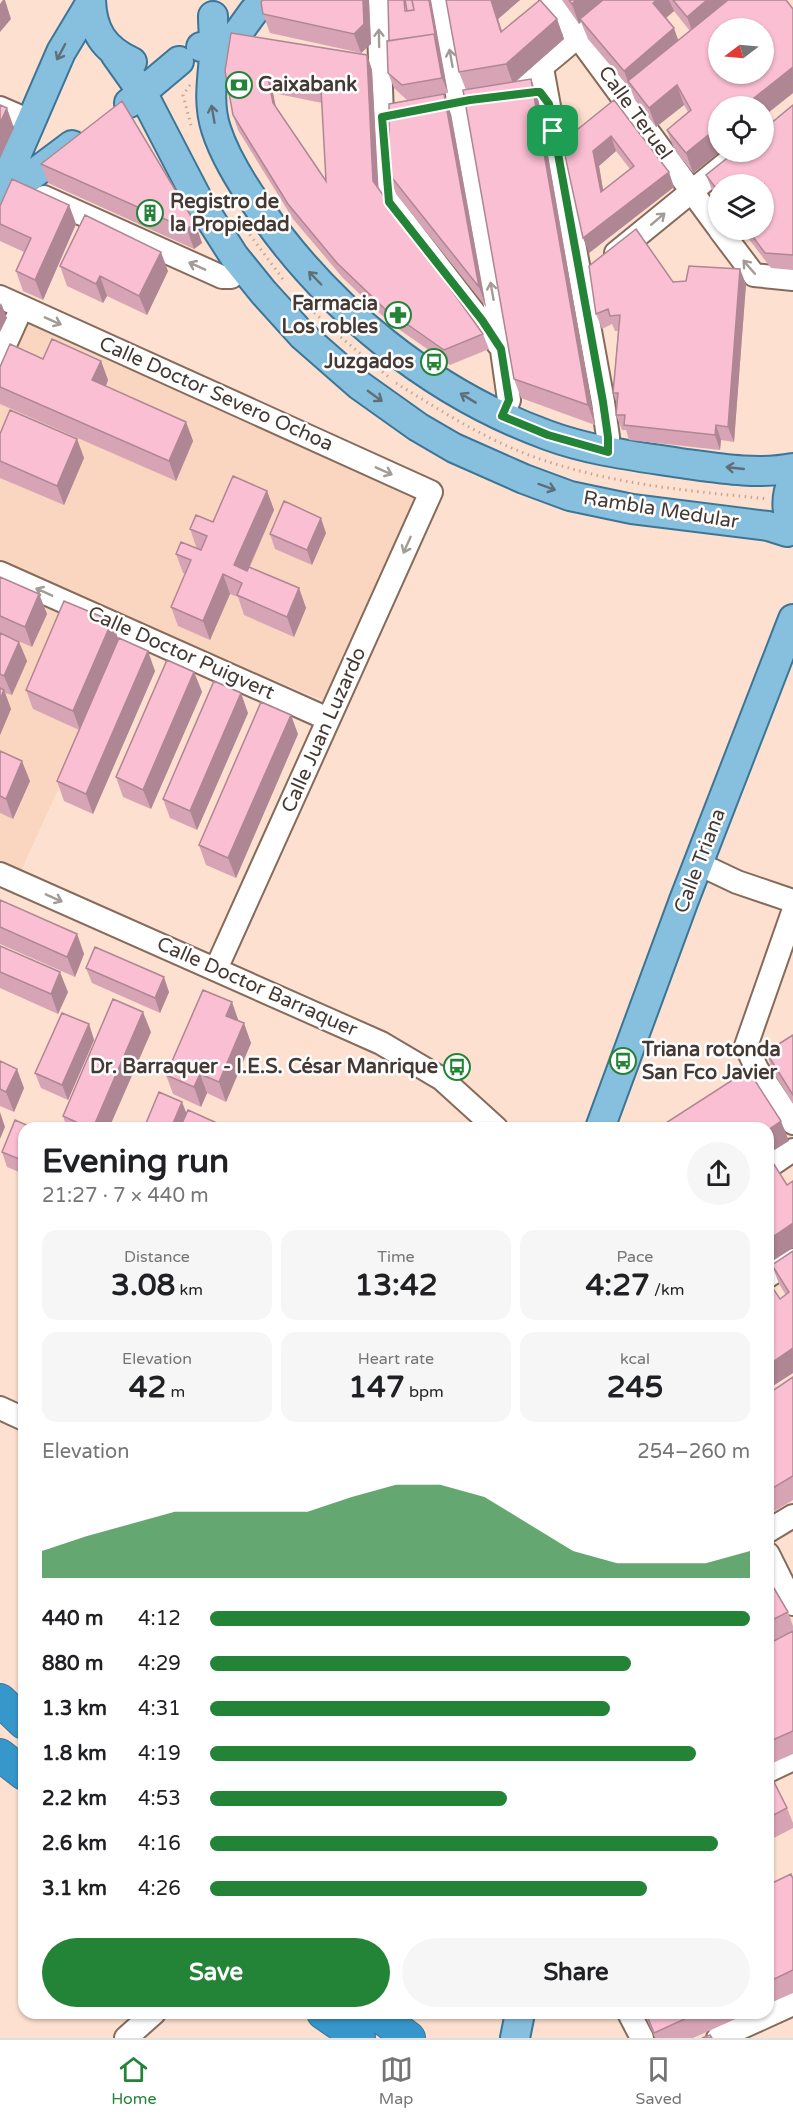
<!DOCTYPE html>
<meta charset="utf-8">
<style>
body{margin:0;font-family:"Varela Round",sans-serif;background:#f6f6f6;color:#202124;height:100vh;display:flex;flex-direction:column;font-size:22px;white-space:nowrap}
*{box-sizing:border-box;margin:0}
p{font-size:20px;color:#757577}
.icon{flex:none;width:33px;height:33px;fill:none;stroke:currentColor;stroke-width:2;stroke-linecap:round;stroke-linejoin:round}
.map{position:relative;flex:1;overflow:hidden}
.sheet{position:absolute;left:18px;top:1122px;width:756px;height:897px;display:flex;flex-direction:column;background:#fff;border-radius:18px;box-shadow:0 2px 4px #0004}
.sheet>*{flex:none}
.needle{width:39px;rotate:254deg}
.tools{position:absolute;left:708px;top:18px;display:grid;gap:12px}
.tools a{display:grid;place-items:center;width:66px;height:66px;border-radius:50%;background:#fff;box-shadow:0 2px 4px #0004;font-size:30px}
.pin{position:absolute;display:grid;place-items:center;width:51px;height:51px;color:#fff;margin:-26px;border-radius:12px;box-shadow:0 3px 9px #0006}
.round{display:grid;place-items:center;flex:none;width:63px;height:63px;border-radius:32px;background:#f6f6f6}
.summary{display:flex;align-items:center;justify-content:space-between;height:102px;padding:0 24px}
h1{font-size:33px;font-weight:700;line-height:45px}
.stats{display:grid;grid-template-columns:repeat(3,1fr);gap:9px;height:102px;padding:6px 24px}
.stats div{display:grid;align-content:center;border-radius:15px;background:#f6f6f6;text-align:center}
.stats b{font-size:30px;font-weight:700}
.stats small{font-size:16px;font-weight:400}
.stats p{font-size:16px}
.chart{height:168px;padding:12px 24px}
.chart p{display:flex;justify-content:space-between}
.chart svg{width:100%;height:108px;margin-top:6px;fill:#238336;opacity:.7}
.cta{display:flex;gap:12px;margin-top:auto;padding:12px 24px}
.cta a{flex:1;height:69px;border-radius:36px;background:#238336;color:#fff;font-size:24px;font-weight:700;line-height:69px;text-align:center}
.cta a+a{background:#f6f6f6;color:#202124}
ul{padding:0 24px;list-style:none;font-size:20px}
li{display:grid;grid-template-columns:96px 72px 1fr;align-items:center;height:45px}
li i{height:15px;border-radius:8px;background:#238336}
.dock{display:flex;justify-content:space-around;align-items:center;height:84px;border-top:2px solid #e0e0e0;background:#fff;font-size:16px;color:#757577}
.dock a{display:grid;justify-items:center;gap:3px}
.dock .active{color:#238336}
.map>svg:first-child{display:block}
.built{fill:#fad6c0}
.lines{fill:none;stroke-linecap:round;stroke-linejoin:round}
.minor-casing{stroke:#856b5c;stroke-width:26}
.major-casing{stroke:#3c7595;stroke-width:32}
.highway-casing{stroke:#3c7595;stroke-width:34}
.path{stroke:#c0a99b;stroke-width:3;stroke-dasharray:1.5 4.5;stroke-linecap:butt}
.minor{stroke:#fff;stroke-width:22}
.major{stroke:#87c0df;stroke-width:28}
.highway{stroke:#3796ca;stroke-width:32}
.wall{fill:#d7a4b5;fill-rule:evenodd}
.shaded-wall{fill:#af8693}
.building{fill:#fabfd2;stroke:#af8693;stroke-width:1.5;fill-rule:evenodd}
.oneway{stroke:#a29c99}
.oneway2{stroke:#5f6f78}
.route-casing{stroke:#fff;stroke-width:12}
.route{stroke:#238336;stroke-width:8}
.labels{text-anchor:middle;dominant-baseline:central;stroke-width:5;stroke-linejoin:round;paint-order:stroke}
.poi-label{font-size:20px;font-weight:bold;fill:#453933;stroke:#fff;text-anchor:start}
.street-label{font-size:20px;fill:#453933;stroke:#fff}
</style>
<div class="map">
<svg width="793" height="2038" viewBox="0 0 793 2038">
<rect width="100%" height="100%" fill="#fde0cf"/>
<!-- built -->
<path class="built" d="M25 319 415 497 327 702 134 622 0 561V377Z
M0 584 125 642 21 871 0 861Z"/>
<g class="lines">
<defs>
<path id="minor" d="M378 0 382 117 389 202 499 345
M440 0 498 322 509 400 502 416
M551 0 718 227
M542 68 603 402 608 437V452
M504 95C545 66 581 35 617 0
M0 108 30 121
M44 197 222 277H231L236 268 234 256
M720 230 754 275 793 279
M616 253 740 152
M0 297 431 492 216 969
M0 356 22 307
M0 573 328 719
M699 864 737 882 793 901
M0 874 381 1043 442 1079 496 1128
M793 912 746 1046 757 1069 793 1123
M768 1167 793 1150
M768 1276 793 1260
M0 1408 24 1419
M768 1531 793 1516
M768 1554 793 1604
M768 1771 793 1759
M629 2013 642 2038
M126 2038 154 2013
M718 2038 793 2004"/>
<path id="major" d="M91 0C92 31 104 49 132 62
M213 16C213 30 215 43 214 57 212 81 208 104 216 129 225 157 242 184 259 208 328 309 432 393 547 435 590 451 635 456 680 463 717 468 757 475 793 468
M201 47 233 40 254 11 266 0
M115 54 142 92 197 198 234 256 264 293 303 336 359 385 418 427 454 448 524 479 570 496 632 509 768 526 787 532 793 530
M129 103 179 61
M0 193 61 52 91 2
M0 204 24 181 72 145
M793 479C785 498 786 511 793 529
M600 1128 684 900 793 619
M515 2038 520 2013"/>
<path id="highway" d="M0 1700 24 1723
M0 1755 24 1774
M323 2013 359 2038
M375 2013 409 2038"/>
</defs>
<!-- minor casing -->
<use href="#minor" class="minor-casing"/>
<!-- major casing -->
<use href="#major" class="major-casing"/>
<!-- highway casing -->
<use href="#highway" class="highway-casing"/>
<!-- path -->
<path class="path" d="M190 85 183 95 192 129
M239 220 285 282
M297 296 338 335 391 379
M396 383C436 408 477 434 521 452 603 484 682 490 768 499"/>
<!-- minor -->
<use href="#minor" class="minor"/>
<!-- major -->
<use href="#major" class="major"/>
<!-- highway -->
<use href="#highway" class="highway"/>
</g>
<!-- wall -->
<path class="wall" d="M369 0 371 44 361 53 270 33 263 14Z
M446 0H520L498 19 502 31 557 19 564 39 516 81 531 79 538 98 595 425 521 398 514 379 466 90 459 72Z
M562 0H786L793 9V93L693 173 674 149 667 130 688 112 684 105 656 127 635 100 631 90 588 39 581 22 579 24ZM674 11 690 31 678 40 666 18Z
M389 41 439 49 448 93 407 100 394 88 388 73Z
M367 55 372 70 378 188 483 334 489 349 450 365 390 323 343 278 293 219 238 130 233 115 225 71ZM273 93 322 103 326 181 276 108Z
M614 100 674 187 589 253 562 142ZM616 151 630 169 603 190 599 166Z
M793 105V270L771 268 742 230H764L718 184V199L712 190 706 175Z
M451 114 486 307 396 194 389 174Z
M41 164 195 223 202 243 194 249 48 183Z
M69 205 76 224 43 300 23 291 16 271 24 252 0 241V206Z
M60 266 168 271 147 315 107 296 103 303 67 286Z
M589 266 673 282 746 284 734 442 721 440 720 450 629 440 626 430H622L616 415 617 404 613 393 618 331H615L612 324 602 329 596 314Z
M43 359 101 361 108 380 106 386 186 422 193 441 176 481 0 404V367Z
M0 434 77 439 84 458 64 505 0 478Z
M267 491 274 510 250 567 299 588 306 608 294 637 244 615 238 597 230 594 210 640 178 626 171 607 185 574 183 573 176 554 197 549 190 529 213 522Z
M326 533 312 565 275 549 270 534Z
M0 577 39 594 47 614 32 647 0 633Z
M0 633 19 642 27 661 12 695 5 693 11 709 0 735Z
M118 640 155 671 93 814 64 801 57 781 79 730 33 709 26 690Z
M194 672 202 692 151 809 123 797 116 777Z
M248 713 197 830 170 818 163 799Z
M298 734 236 878 206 865 199 845Z
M0 751 30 781 13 819 0 813Z
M0 900 77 934 84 954 75 977 0 944Z
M0 946 68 992 58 1014 0 988Z
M86 968 169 992 160 1013 92 983Z
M239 1021 251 1043 226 1102 207 1093 201 1107 173 1094 166 1075Z
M89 1024 94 1040 68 1100 41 1088 35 1073Z
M151 1032 109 1128H67L63 1116Z
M793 1035V1104L773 1072 766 1052Z
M0 1061 24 1088 14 1112 0 1106Z
M24 1128V1174L7 1167 2 1152Z
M793 1251V1373L768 1389V1281L780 1299 786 1295 779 1284 772 1265Z
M793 1377V1500L768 1515V1394Z
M768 1578 788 1612 793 1626V1754L768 1765Z
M768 1770 787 1808 793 1823V1828L768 1841Z
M793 1879V1993L768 2004V1885Z
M644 2013H749L693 2038H655Z"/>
<!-- shaded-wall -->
<path class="shaded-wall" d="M3 0H5L11 19 0 32V4Z
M363 0H369L371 44 361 53 354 34Z
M429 0H431L448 93 442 78 434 34Z
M491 0H520L498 19 509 52Z
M576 0H604L580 19 581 22 579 24 572 4Z
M657 0H669L674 11 660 23 653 3Z
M707 0H737L694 36 687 17Z
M557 19 564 39 513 84 506 64Z
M674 28 681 48 628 81 631 90 624 71Z
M367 55 372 70 379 196 373 181Z
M793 67V93L764 116V106H744Z
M268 78 273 93 278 118 273 103Z
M531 79 538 98 595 425 588 405Z
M677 85 684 105 656 127 649 108Z
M444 94 451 114 486 307 479 287Z
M7 108 14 128 0 158V123Z
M718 127V152H720L693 173 686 153Z
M611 136 616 151 599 166 606 207 601 192 593 151Z
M669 172 674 187 589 253 583 238Z
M69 205 76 224 43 300 35 280Z
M195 223 202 243 194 249 187 229Z
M161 252 168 271 147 315 139 296Z
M740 269 746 284 734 442 728 427Z
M100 276 107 296 103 303 96 284Z
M1 303 7 318 0 332V305Z
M101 361 108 380 100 400 92 380Z
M186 422 193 441 176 481 169 461Z
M716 425 721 440 720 450 715 435Z
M77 439 84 458 64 505 57 486Z
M267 491 274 510 242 583 234 565Z
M321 518 326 533 312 565 307 550Z
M223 574 230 594 210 640 203 621Z
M299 588 306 608 294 637 287 617Z
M39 594 47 614 32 647 25 627Z
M112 621 119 641 80 730 73 711Z
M19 642 27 661 12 695 4 676Z
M148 651 155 671 93 814 86 794Z
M194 672 202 692 151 809 143 790Z
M4 690 11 709 0 735V699Z
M241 693 248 713 197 830 190 811Z
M291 715 298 734 236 878 228 858Z
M22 761 30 781 13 819 6 799Z
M77 934 84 954 75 977 67 957Z
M60 972 68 992 58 1014 51 994Z
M164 977 169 992 160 1013 155 998Z
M232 1002 239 1022 226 1016Z
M143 1012 151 1032 109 1128H93Z
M244 1023 251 1043 226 1102 219 1082Z
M89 1024 94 1040 68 1100 62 1085Z
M17 1069 24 1088 14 1112 6 1092Z
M200 1074 207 1093 201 1107 194 1087Z
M182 1102 188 1117 183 1128H171Z
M0 1112 5 1127 0 1139Z
M781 1121 789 1141 768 1154V1130Z
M793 1223V1248L768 1264V1240Z
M793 1348V1373L768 1389V1365Z"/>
<!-- building -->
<path class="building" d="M263 0H363L364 24 354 34 263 14 261 2Z
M388 0H404L405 11 414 10 412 0H429L436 39 434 34 389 41Z
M405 0H412L414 10 407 11Z
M446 0H491L501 32 540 0 557 19 506 64 459 72Z
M569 0H576L572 4Z
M603 0H657L653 3 674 28 624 71 580 19Z
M673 0H707L687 17Z
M728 0H786L793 9V67L744 106H718V127L686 153 667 130 691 110 677 85 649 108 628 81ZM718 28H764V74H718Z
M231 33 367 55 373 181 483 334 444 350 384 308 337 263 288 204 233 115 225 71ZM268 78 321 89 326 181 273 103Z
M434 34 442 78 402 85 388 73 387 41Z
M531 79 588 405 514 379 463 90Z
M444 94 479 287 389 174V104Z
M614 100 669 172 583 238 562 142ZM611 136 634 166 601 192 593 151Z
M122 101 195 223 187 229 41 164Z
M0 105 7 108 0 123Z
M793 105V255L765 253 748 230H764V184H718V191L706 175 735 152H764V129Z
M12 179 69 205 35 280 16 271 31 238 0 224V206Z
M85 215 161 252 139 296 100 276 96 284 60 266Z
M636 229 673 282 686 281 689 266 740 269 728 427 716 425 715 435 624 425 625 415H616L618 393H613L620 315 610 316 608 309 596 314 589 266Z
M52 339 101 361 92 380 186 422 169 461 0 387V367L10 344 43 359Z
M10 410 77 439 57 486 0 461V434Z
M233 476 267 491 234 565 247 571 249 567 299 588 287 617 237 595 242 583 223 574 203 621 171 607 191 560 176 554 181 542 201 550 207 536 190 529 196 515 213 522Z
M284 501 321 518 307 550 270 534Z
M0 577 39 594 25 627 0 616Z
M64 601 112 621 73 711 26 690Z
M0 633 19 642 4 676 0 674Z
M119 638 148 651 86 794 57 781Z
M167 660 194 672 143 790 116 777Z
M214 681 241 693 190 811 163 799Z
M0 688 4 690 0 699Z
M261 702 291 715 228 858 199 845Z
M0 751 22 761 6 799 0 796Z
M0 900 77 934 67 957 0 927Z
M0 946 60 972 51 994 0 972Z
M95 947 164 977 155 998 86 968Z
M203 990 232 1002 226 1016 244 1023 219 1082 200 1074 194 1087 166 1075Z
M113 999 143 1012 93 1128H89L63 1116Z
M62 1013 89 1024 62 1085 35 1073Z
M793 1035V1095L766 1052Z
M0 1061 17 1069 6 1092 0 1089Z
M748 1070 781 1121 768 1130V1128H658Z
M159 1092 182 1102 171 1128H144Z
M188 1110 228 1128H180Z
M15 1120 33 1128H24V1161L2 1152Z
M770 1158 787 1185 793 1181V1223L768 1240V1159Z
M793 1251V1348L768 1365V1281L780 1299 789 1292 772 1265Z
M793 1377V1476L768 1491V1394Z
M768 1578 788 1612 768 1622Z
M793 1631V1731L768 1742V1644Z
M768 1770 787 1808 768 1818Z
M791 1874 793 1879V1970L768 1982V1885Z
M646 2013H698L654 2033Z
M710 2035 712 2038H702Z"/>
<!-- one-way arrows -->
<defs><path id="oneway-shaft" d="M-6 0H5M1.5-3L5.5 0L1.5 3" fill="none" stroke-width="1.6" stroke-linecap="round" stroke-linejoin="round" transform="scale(1.5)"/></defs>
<g class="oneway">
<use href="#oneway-shaft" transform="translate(379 38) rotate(-91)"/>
<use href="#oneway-shaft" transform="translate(451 58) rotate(-100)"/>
<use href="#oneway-shaft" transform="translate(658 219) rotate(-40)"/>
<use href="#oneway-shaft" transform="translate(197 266) rotate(-156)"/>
<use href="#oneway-shaft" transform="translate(749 267) rotate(-131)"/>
<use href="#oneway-shaft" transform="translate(492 291) rotate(-100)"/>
<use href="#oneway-shaft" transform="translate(53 321) rotate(24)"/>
<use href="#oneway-shaft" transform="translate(384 471) rotate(24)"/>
<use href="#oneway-shaft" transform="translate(407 545) rotate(114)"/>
<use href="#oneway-shaft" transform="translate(44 592) rotate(-156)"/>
<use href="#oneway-shaft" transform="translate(54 898) rotate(24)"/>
</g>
<g class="oneway2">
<use href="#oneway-shaft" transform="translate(61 52) rotate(118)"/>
<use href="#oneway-shaft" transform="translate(213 114) rotate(-100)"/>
<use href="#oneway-shaft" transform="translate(315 278) rotate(-134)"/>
<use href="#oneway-shaft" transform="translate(375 396) rotate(36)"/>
<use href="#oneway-shaft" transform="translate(468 398) rotate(-149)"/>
<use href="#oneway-shaft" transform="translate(735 468) rotate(-174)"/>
<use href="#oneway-shaft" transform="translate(547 487) rotate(20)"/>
</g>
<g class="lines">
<defs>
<path id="route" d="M536 92H540L549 104 603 402 608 437V452L548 435 502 416 509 400 501 349 482 320 389 202 382 117 470 100Z"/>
</defs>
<!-- route casing -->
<use href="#route" class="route-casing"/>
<!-- route -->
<use href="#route" class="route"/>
</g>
<!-- icons -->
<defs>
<symbol id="bank-ring" viewBox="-11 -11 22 22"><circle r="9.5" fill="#fff" stroke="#238336" stroke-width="1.5"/><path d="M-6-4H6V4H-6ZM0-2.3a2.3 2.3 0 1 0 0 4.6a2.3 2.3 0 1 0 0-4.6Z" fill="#238336"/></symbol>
<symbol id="building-ring" viewBox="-11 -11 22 22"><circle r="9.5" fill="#fff" stroke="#238336" stroke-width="1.5"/><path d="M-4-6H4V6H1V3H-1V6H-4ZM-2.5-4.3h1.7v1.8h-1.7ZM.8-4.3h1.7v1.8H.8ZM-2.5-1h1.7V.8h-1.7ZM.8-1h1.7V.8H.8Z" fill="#238336"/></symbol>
<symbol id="pharmacy-ring" viewBox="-11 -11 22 22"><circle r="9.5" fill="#fff" stroke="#238336" stroke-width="1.5"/><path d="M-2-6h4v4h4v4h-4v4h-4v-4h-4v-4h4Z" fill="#238336"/></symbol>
<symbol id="bus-ring" viewBox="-11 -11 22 22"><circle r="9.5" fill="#fff" stroke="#238336" stroke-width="1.5"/><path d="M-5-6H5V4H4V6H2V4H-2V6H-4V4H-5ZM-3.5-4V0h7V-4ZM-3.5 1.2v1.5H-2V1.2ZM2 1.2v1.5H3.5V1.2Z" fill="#238336"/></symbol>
</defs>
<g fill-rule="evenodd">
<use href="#bank-ring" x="224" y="70" width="30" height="30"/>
<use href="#building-ring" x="135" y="198" width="30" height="30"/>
<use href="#pharmacy-ring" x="383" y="300" width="30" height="30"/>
<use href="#bus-ring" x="419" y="347" width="30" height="30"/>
<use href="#bus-ring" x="608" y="1046" width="30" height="30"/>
<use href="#bus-ring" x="442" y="1052" width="30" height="30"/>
</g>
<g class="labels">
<!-- poi labels -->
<g class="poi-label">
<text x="258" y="85">Caixabank</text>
<text x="170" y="202">Registro de<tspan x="170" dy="23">la Propiedad</tspan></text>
<text x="378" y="304" text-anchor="end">Farmacia<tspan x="378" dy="23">Los robles</tspan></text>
<text x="414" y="362" text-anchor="end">Juzgados</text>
<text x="642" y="1050">Triana rotonda<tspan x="642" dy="23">San Fco Javier</tspan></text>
<text x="438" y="1067" text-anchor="end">Dr. Barraquer - I.E.S. César Manrique</text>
</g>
<!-- street labels -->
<g class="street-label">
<text transform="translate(635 113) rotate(54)">Calle Teruel</text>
<text transform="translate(216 394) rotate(24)">Calle Doctor Severo Ochoa</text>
<text transform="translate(661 510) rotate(9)">Rambla Medular</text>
<text transform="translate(181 653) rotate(24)">Calle Doctor Puigvert</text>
<text transform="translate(324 730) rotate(-66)">Calle Juan Luzardo</text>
<text transform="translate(700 861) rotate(-69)">Calle Triana</text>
<text transform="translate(257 987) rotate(24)">Calle Doctor Barraquer</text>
</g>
</g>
</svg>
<div class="tools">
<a><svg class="needle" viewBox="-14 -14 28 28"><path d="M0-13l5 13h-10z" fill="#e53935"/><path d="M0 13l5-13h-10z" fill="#757577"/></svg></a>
<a><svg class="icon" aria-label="locate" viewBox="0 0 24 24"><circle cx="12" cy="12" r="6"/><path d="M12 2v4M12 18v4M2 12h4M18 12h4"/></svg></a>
<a><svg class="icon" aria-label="layers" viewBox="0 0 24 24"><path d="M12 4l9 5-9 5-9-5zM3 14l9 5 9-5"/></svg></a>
</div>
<div class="pin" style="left:553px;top:131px;background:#1e9e55"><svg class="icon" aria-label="arrive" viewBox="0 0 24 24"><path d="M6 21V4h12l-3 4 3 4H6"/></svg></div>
<section class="sheet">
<div class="summary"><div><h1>Evening run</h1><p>21:27 · 7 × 440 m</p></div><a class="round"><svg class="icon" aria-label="share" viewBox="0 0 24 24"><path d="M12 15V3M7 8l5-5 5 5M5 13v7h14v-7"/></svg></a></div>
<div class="stats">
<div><p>Distance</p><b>3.08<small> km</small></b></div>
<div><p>Time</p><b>13:42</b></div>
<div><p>Pace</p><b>4:27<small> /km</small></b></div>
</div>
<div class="stats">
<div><p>Elevation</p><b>42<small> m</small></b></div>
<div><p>Heart rate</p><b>147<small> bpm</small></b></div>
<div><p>kcal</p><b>245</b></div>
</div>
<div class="chart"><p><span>Elevation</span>254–260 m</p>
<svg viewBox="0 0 160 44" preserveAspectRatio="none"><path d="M0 44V33L10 27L20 22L30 17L40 17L50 17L60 17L70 11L80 6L90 6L100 11L110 22L120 33L130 38L140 38L150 38L160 33V44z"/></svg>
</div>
<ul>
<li><b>440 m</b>4:12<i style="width:100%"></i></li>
<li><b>880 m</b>4:29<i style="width:78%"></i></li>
<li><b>1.3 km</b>4:31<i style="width:74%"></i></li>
<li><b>1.8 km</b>4:19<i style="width:90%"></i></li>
<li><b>2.2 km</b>4:53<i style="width:55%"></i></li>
<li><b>2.6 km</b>4:16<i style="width:94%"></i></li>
<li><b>3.1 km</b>4:26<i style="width:81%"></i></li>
</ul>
<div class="cta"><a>Save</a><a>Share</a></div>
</section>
</div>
<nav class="dock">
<a class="active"><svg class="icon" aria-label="home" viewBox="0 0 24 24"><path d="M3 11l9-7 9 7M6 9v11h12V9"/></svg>Home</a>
<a><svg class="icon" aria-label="map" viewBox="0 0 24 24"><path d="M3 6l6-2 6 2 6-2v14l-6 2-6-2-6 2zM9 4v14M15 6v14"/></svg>Map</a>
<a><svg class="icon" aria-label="saved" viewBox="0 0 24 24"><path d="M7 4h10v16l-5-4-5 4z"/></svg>Saved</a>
</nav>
